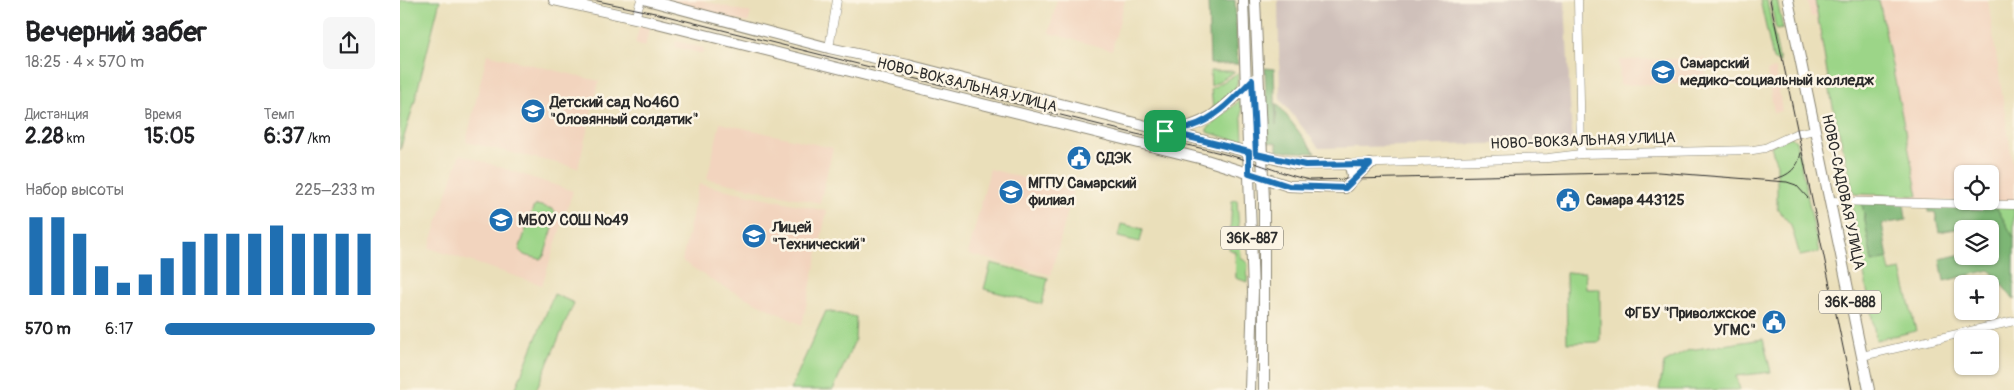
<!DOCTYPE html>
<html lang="ru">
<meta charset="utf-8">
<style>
body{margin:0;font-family:Pangolin,sans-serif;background:#f6f6f6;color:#202124;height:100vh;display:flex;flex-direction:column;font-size:19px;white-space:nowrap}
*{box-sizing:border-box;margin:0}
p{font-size:16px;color:#757577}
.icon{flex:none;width:28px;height:28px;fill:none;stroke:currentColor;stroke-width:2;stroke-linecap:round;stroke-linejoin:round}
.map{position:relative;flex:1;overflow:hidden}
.sheet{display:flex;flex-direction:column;background:#fff;width:400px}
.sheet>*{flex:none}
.tools{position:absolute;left:1554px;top:165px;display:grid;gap:10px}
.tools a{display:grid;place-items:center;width:45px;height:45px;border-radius:8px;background:#fff;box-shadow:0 1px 4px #0004;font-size:25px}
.pin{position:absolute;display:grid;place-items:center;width:42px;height:42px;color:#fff;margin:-21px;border-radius:10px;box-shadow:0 2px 8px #0006}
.round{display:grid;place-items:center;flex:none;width:52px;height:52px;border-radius:8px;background:#f6f6f6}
.summary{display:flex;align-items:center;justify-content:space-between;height:85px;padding:0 25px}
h1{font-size:28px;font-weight:700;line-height:38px}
.figures{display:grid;grid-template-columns:repeat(3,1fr);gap:8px;height:85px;padding:5px 25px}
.figures div{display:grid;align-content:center}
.figures b{font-size:21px;font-weight:700}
.figures small{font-size:14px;font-weight:400}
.figures p{font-size:14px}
.chart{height:140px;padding:10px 25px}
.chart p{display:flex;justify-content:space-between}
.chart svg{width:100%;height:90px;margin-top:5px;stroke:#1f6fb2;stroke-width:6}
ul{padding:0 25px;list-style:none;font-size:16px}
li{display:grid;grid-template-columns:80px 60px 1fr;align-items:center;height:38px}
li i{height:12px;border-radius:6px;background:#1f6fb2}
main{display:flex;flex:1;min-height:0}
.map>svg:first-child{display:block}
.built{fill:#f2d4be}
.industrial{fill:#cfc0ba}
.green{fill:#9cd588;stroke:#64805a}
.forest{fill:#7db674;stroke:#547050}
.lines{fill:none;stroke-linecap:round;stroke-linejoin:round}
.minor-casing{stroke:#8a8572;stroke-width:9}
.major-casing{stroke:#8a8572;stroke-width:12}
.minor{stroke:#fff;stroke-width:8}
.major{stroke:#fff;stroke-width:10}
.tram{stroke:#2b2b2b;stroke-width:1}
.route-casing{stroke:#fff;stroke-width:10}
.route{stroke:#1f6fb2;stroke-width:6}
.labels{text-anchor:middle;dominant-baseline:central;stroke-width:5;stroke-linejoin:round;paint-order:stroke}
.shield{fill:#fcf5e5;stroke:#6a6863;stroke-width:1}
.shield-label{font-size:14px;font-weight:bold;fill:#2b2b2b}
.poi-label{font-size:15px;font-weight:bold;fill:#2b2b2b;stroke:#fcf5e5;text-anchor:start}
.street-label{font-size:15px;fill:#2b2b2b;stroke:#fcf5e5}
</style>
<main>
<section class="sheet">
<div class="summary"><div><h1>Вечерний забег</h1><p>18:25 · 4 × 570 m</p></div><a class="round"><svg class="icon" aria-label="share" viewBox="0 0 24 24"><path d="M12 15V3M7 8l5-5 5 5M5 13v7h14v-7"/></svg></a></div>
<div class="figures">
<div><p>Дистанция</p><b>2.28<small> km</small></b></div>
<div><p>Время</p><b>15:05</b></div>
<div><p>Темп</p><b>6:37<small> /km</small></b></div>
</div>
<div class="chart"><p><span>Набор высоты</span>225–233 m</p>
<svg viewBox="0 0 160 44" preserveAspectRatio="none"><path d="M5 44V6M15 44V6M25 44V14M35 44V30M45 44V38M55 44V34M65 44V26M75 44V18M85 44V14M95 44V14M105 44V14M115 44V10M125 44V14M135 44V14M145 44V14M155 44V14"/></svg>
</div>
<ul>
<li><b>570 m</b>6:17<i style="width:100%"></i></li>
</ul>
</section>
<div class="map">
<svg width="1614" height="390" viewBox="0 0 1614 390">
<rect width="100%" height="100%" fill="#fcf5e5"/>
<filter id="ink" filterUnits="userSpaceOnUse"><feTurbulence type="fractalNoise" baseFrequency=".02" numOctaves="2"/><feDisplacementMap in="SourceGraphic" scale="10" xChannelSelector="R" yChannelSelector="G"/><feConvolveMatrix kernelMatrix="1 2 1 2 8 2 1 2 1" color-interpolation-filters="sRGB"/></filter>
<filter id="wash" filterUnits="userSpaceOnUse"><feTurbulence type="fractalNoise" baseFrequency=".0096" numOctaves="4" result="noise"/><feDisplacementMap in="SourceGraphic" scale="20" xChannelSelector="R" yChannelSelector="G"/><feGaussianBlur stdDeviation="1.12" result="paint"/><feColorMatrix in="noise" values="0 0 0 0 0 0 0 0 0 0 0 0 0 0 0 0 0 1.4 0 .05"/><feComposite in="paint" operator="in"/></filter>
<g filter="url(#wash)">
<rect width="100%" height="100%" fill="#eadfba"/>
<!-- built -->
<path class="built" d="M263 0H301L351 13 348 23Z
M657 0H725L712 50 649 33Z
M1407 0H1588L1614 173V202L1590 201V174H1562V201L1450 198 1416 16 1411 17Z
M240 24 250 27 245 47 235 44Z
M276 41 304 48 303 54 275 47Z
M87 54 199 81 178 168 66 142Z
M1305 58 1306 83 1220 85 1219 60Z
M1376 69 1382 111 1374 113 1367 71Z
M320 123 433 148 420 203 307 179Z
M60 154 173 191 142 285 29 248Z
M590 169 673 191 651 275 568 254Z
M299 184 427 211 402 325 318 284 282 261Z"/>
<!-- industrial -->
<path class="industrial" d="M878 0H1165L1172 142 919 148 880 99Z"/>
<!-- green -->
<path class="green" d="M0 0H40L14 104 0 150Z
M1360 0H1367L1380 63 1373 59Z
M1370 0H1377L1383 29 1376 30Z
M1415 0H1479L1518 196 1454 194 1432 102Z
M810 71H834V72L811 86Z
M838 73C839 92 826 99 813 109L811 89Z
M840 100H841L843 140 841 142 807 132V129Z
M1390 136 1396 141 1419 252 1400 256 1391 225 1377 208V165L1371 146Z
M837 200 841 257 848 264 847 282 836 278 835 252 829 249 832 201Z
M1451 201 1462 202 1472 262 1487 258 1490 272 1501 270 1516 331 1476 340Z
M137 205 153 209 157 215 144 256 140 259 124 255 119 250 133 208Z
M1595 205H1614V238Z
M721 224 743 229 740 242 718 237Z
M591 263 648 278 642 304 584 289Z
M1185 272 1186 289H1200V342L1167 343 1166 273Z
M154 294 174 303 136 390H115Z
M426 311 456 317 455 340 433 390H390Z
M1363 339 1371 372 1336 376 1340 390H1259L1264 363 1289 350Z"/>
<!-- forest -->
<path class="forest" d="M808 0H835L838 64H810Z
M865 68 874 69 876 125 877 103 915 153 877 151V143L867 142Z
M1462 202 1504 203 1506 220 1482 224 1488 258 1472 262Z
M1528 203 1595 205 1614 238V300L1590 270 1544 281 1540 259 1562 254V256H1590V229H1562V239L1561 228 1539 232 1535 212H1528Z"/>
</g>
<g filter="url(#ink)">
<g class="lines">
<defs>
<path id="minor" d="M1178 0 1181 154
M235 18 241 0
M429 48 437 0
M948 164 1148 158 1181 154 1353 150 1365 148 1395 134 1415 130
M1430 201 1614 205
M1462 356 1614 321"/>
<path id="major" d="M154 0 253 22 803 159 889 186 945 188C953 182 954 173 948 164H895L508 65 429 48 247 0
M843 0 853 292 850 390
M855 0 864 200V390
M1388 0 1469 390
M771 130C808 125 822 109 849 84
M951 181 970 164"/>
</defs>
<!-- minor casing -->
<use href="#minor" class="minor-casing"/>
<!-- major casing -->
<use href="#major" class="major-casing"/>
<!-- minor -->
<use href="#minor" class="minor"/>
<!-- major -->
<use href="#major" class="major"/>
<!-- tram -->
<path class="tram" d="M193 0 255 13 736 134C769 141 803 148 836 157 861 164 884 175 910 180L1258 172 1387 182 1396 185 1408 198
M1370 0 1452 390
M1374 179C1389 176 1398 168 1401 153"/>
</g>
</g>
<g class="lines" filter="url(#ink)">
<defs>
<path id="route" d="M852 80 856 154 905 165 970 164 945 188 889 186 849 173V152L765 131C774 129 783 129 792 126 816 119 835 97 852 80Z"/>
</defs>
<!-- route casing -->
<use href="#route" class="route-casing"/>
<!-- route -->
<use href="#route" class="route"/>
</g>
<!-- icons -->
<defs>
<symbol id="university-disc" viewBox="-11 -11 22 22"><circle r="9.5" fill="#1f6fb2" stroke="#fcf5e5"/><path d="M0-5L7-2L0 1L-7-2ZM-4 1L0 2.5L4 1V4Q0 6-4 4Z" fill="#fff"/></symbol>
<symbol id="school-disc" viewBox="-11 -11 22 22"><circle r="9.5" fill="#1f6fb2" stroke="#fcf5e5"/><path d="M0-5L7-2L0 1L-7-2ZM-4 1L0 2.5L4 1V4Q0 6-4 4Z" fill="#fff"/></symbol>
<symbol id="civic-disc" viewBox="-11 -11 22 22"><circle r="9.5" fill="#1f6fb2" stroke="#fcf5e5"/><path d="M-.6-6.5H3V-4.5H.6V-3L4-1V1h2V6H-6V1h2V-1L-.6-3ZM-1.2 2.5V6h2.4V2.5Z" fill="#fff"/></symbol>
</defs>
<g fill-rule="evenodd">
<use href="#university-disc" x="1249" y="58" width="28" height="28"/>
<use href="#school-disc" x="119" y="97" width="28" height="28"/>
<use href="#civic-disc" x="665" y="144" width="28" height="28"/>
<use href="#university-disc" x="597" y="178" width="28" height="28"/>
<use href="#civic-disc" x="1154" y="186" width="28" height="28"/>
<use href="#school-disc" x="87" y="206" width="28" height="28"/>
<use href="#school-disc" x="340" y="222" width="28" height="28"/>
<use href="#civic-disc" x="1360" y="308" width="28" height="28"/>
</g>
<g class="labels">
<!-- shield labels -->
<g class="shield">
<rect x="821" y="226.5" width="62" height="23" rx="4"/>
<rect x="1419" y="290.5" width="62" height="23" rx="4"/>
</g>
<g class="shield-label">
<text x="852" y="238">36К-887</text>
<text x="1450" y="302">36К-888</text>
</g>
<!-- poi labels -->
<g class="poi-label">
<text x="1280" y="63">Самарский<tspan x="1280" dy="17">медико-социальный колледж</tspan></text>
<text x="150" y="102">Детский сад №460<tspan x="150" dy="17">"Оловянный солдатик"</tspan></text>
<text x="696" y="158">СДЭК</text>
<text x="628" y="183">МГПУ Самарский<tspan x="628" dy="17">филиал</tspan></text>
<text x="1186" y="200">Самара 443125</text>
<text x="118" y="220">МБОУ СОШ №49</text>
<text x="372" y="227">Лицей<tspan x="372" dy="17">"Технический"</tspan></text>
<text x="1356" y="313" text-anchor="end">ФГБУ "Приволжское<tspan x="1356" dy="17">УГМС"</tspan></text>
</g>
<!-- street labels -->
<g class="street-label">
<text transform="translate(567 85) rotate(14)">НОВО-ВОКЗАЛЬНАЯ УЛИЦА</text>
<text transform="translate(1183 141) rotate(-2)">НОВО-ВОКЗАЛЬНАЯ УЛИЦА</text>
<text transform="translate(1443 192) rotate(78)">НОВО-САДОВАЯ УЛИЦА</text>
</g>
</g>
</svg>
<div class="tools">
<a><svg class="icon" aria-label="locate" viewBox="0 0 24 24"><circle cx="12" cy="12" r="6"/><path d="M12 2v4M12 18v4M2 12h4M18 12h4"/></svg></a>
<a><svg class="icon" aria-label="layers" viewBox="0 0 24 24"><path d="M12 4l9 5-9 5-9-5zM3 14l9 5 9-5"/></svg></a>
<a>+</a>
<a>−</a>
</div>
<div class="pin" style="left:765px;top:131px;background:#1e9e55"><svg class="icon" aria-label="arrive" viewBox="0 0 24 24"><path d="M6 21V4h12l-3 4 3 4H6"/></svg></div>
</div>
</main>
